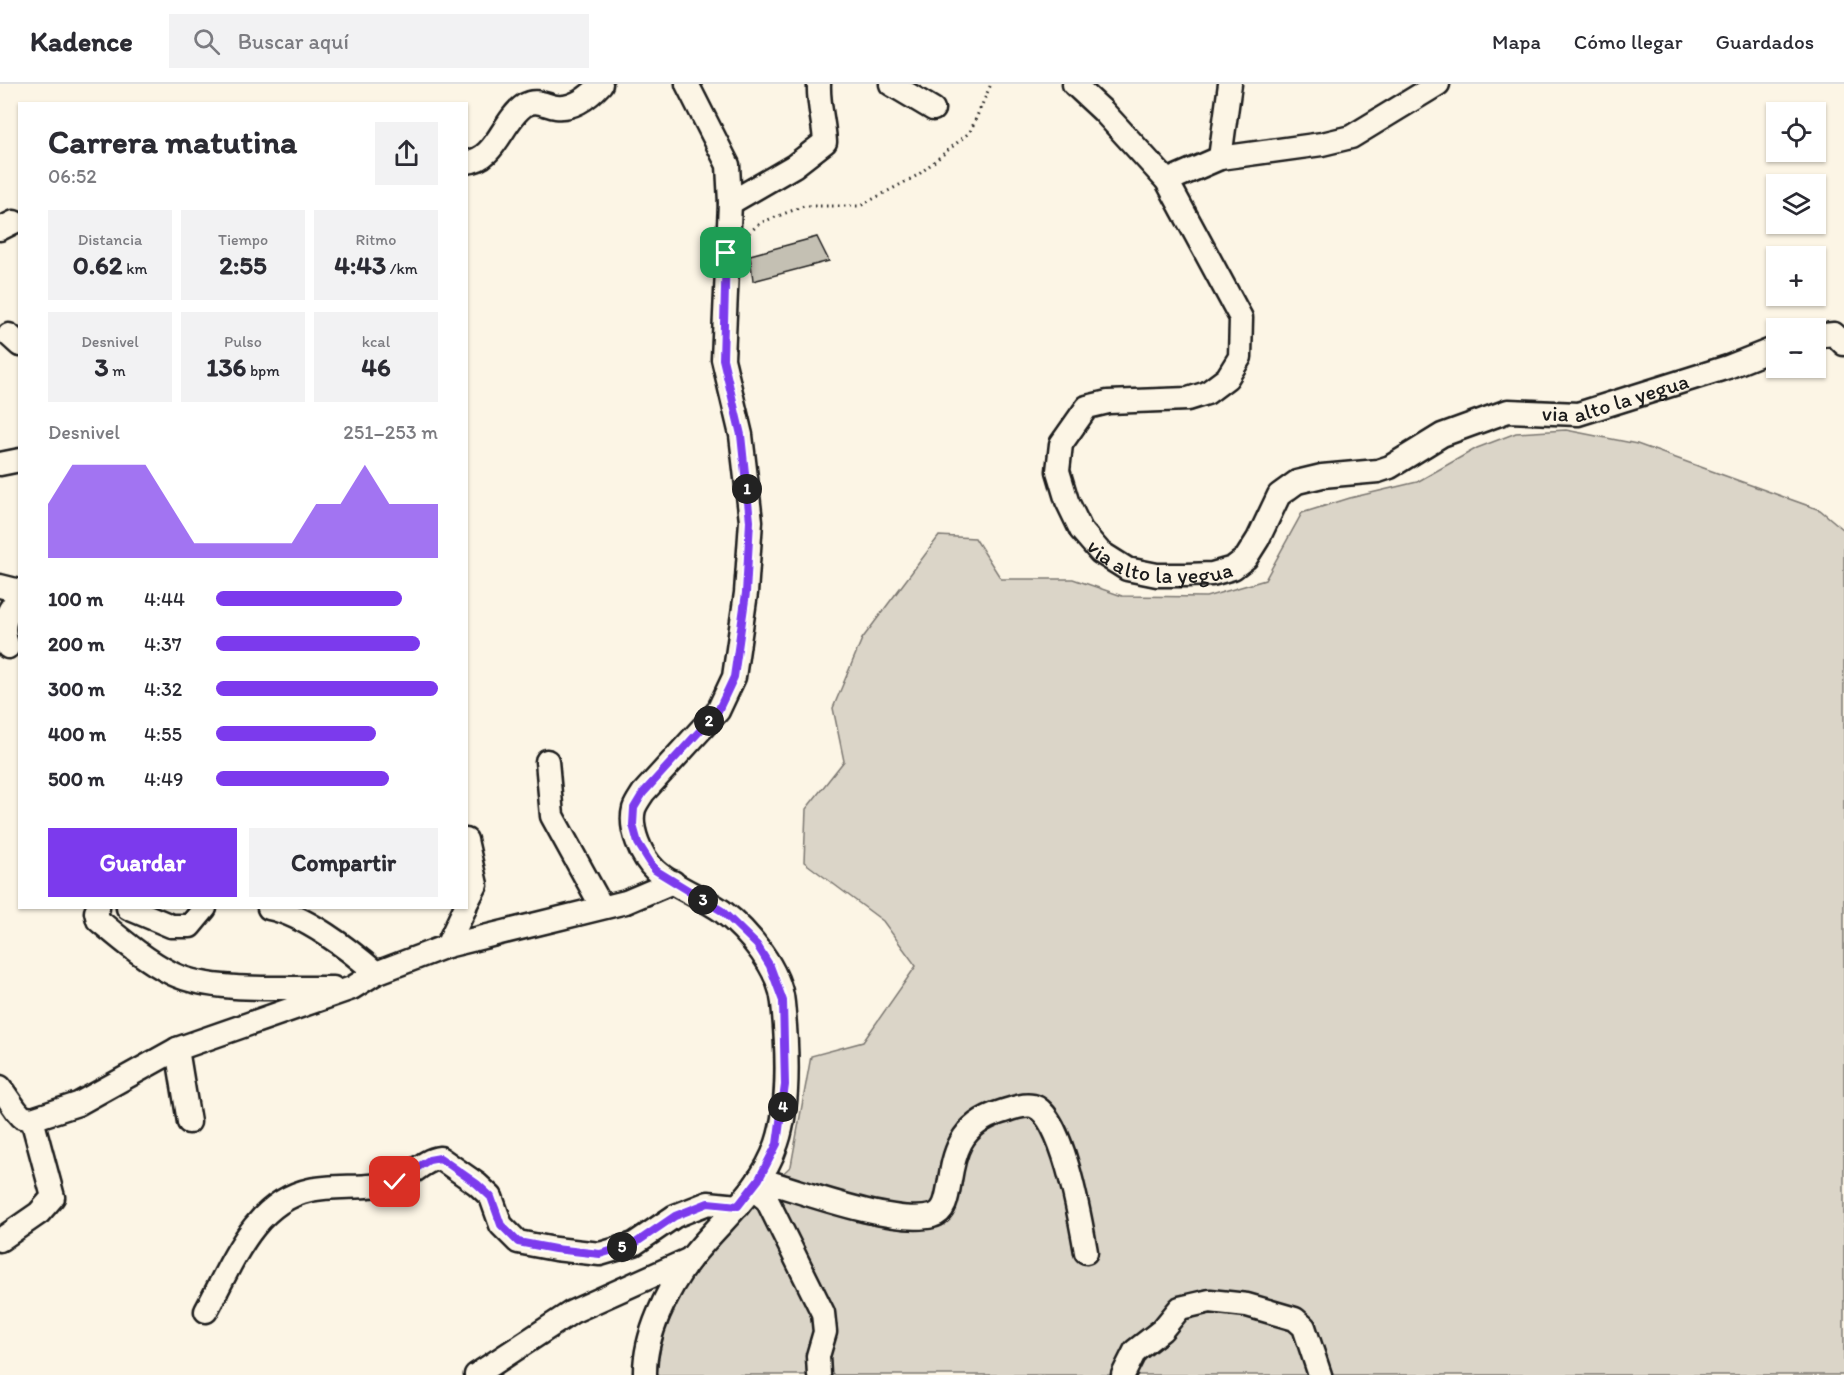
<!DOCTYPE html>
<html lang="es">
<meta charset="utf-8">
<style>
body{margin:0;font-family:Itim,sans-serif;background:#f2f2f3;color:#2b2b33;height:100vh;display:flex;flex-direction:column;font-size:22px;white-space:nowrap}
*{box-sizing:border-box;margin:0}
p{font-size:20px;color:#7c7c81}
.icon{flex:none;width:33px;height:33px;fill:none;stroke:currentColor;stroke-width:2;stroke-linecap:round;stroke-linejoin:round}
.map{position:relative;flex:1;overflow:hidden}
.side{position:absolute;left:18px;top:18px;width:450px;height:807px;display:flex;flex-direction:column;background:#fff;border-radius:0px;box-shadow:0 2px 4px #0004}
.side>*{flex:none}
.fabs{position:absolute;left:1766px;top:18px;display:grid;gap:12px}
.fabs a{display:grid;place-items:center;width:60px;height:60px;border-radius:0px;background:#fff;box-shadow:0 2px 4px #0004;font-size:30px}
.pin{position:absolute;display:grid;place-items:center;width:51px;height:51px;color:#fff;margin:-26px;border-radius:12px;box-shadow:0 3px 9px #0006}
.km{position:absolute;width:30px;height:30px;margin:-15px;border-radius:50%;background:#222;color:#fff;font-size:16px;line-height:30px;text-align:center}
.round{display:grid;place-items:center;flex:none;width:63px;height:63px;border-radius:0px;background:#f2f2f3}
.head{display:flex;align-items:center;justify-content:space-between;height:102px;padding:0 30px}
h1{font-size:33px;font-weight:700;line-height:45px}
.stats{display:grid;grid-template-columns:repeat(3,1fr);gap:9px;height:102px;padding:6px 30px}
.stats div{display:grid;align-content:center;border-radius:0px;background:#f2f2f3;text-align:center}
.stats b{font-size:26px;font-weight:700}
.stats small{font-size:16px;font-weight:400}
.stats p{font-size:16px}
.chart{height:168px;padding:12px 30px}
.chart p{display:flex;justify-content:space-between}
.chart svg{width:100%;height:108px;margin-top:6px;fill:#7c3aed;opacity:.7}
.button{display:flex;gap:12px;margin-top:auto;padding:12px 30px}
.button a{flex:1;height:69px;border-radius:0px;background:#7c3aed;color:#fff;font-size:24px;font-weight:700;line-height:69px;text-align:center}
.button a+a{background:#f2f2f3;color:#2b2b33}
ul{padding:0 30px;list-style:none;font-size:20px}
li{display:grid;grid-template-columns:96px 72px 1fr;align-items:center;height:45px}
li i{height:15px;border-radius:8px;background:#7c3aed}
header{display:flex;align-items:center;gap:36px;box-sizing:border-box;height:84px;padding:0 30px;background:#fff;border-bottom:2px solid #e1e1e2}
header strong{font-size:28px}
nav{display:flex;gap:33px;margin-inline-start:auto;font-size:21px}
.search{width:420px;height:54px;background:#f2f2f3;display:flex;align-items:center;gap:15px;box-sizing:border-box;padding:0 21px;border-radius:0px;color:#7c7c81;font-size:22px}
.map>svg:first-child{display:block}
.green{fill:#dbd5c8;stroke:#7c7872;stroke-width:1.5}
.building{fill:#c4c0b3;stroke:#1c1c1c;stroke-width:1.5}
.lines{fill:none;stroke-linecap:round;stroke-linejoin:round}
.minor-casing{stroke:#1c1c1c;stroke-width:27}
.path{stroke:#1c1c1c;stroke-width:3;stroke-dasharray:1.5 4.5;stroke-linecap:butt}
.minor{stroke:#fcf5e5;stroke-width:22}
.route-casing{stroke:#fff;stroke-width:12}
.route{stroke:#7c3aed;stroke-width:8}
.labels{text-anchor:middle;dominant-baseline:central;stroke-width:5;stroke-linejoin:round;paint-order:stroke}
.street-label{font-size:22px;fill:#1c1c1c;stroke:#fcf5e5}
</style>
<header>
<strong>Kadence</strong>
<div class="search"><svg class="icon" aria-label="search" viewBox="0 0 24 24"><circle cx="10" cy="10" r="6"/><path d="M15 15l6 6"/></svg>Buscar aquí</div>
<nav><a>Mapa</a><a>Cómo llegar</a><a>Guardados</a></nav>
</header>
<div class="map">
<svg width="1844" height="1291" viewBox="0 0 1844 1291">
<rect width="100%" height="100%" fill="#fcf5e5"/>
<filter id="ink" filterUnits="userSpaceOnUse"><feTurbulence type="fractalNoise" baseFrequency=".0167" numOctaves="2"/><feDisplacementMap in="SourceGraphic" scale="12" xChannelSelector="R" yChannelSelector="G"/><feConvolveMatrix kernelMatrix="1 2 1 2 8 2 1 2 1" color-interpolation-filters="sRGB"/></filter>
<g filter="url(#ink)">
<!-- green -->
<path class="green" d="M1566 346 1637 360 1820 426 1844 446V1291H655L664 1248 697 1179 728 1142 791 1082 811 972 863 958 916 882 883 837 804 778 806 725 844 677 833 624 862 555 939 452 975 454 1001 495H1073L1122 512 1206 513 1265 496 1302 429 1350 414 1417 398 1477 364 1516 349Z"/>
<!-- building -->
<path class="building" d="M817 153 829 177 753 197 750 171Z"/>
<g class="lines">
<defs>
<g id="minor">
<path d="M891 0 933 25"/>
<path id="s1" d="M1074 0 1103 27 1167 97 1241 234 1240 273 1227 294 1207 309 1188 315 1108 318 1087 323 1061 360 1058 387 1067 417 1081 446 1100 468 1127 485 1157 491H1187L1212 490 1233 484 1246 474 1258 455 1279 411 1297 398 1322 392 1378 387 1390 383 1442 351 1508 327 1578 330 1728 283 1776 264"/>
<path d="M1220 74 1230 0"/>
<path d="M466 78C496 77 502 36 525 21 537 14 546 22 556 23 574 25 590 12 601 0"/>
<path d="M1167 97 1220 74 1322 60 1351 53 1438 0"/>
<path d="M730 119 794 82 825 58C824 38 818 20 819 0"/>
<path d="M0 145 14 138"/>
<path d="M9 251 20 261"/>
<path d="M1815 252 1834 250 1844 260"/>
<path d="M0 380 20 376"/>
<path d="M0 502 20 507"/>
<path d="M8 563C0 544 5 528 20 513"/>
<path d="M547 677 552 732 602 823"/>
<path d="M466 756 476 801 466 820"/>
<path d="M98 824 96 828 98 836C122 856 145 876 173 890 213 909 287 903 333 904"/>
<path d="M128 824 171 842H190L205 824"/>
<path d="M269 824C304 831 349 865 376 889"/>
<path d="M447 862 465 824"/>
<path d="M177 965 189 1038"/>
<path d="M0 1003 16 1026 22 1033 32 1035 78 1020 177 965 352 904 376 889 447 862 626 818 673 798"/>
<path d="M759 1095C800 1107 894 1142 932 1132 964 1124 930 1049 1001 1028 1011 1025 1022 1020 1033 1022 1063 1030 1081 1140 1086 1168"/>
<path d="M753 1105 767 1116 823 1229 825 1248 818 1272 819 1291"/>
<path d="M0 1156 39 1129 53 1113 32 1035"/>
<path d="M206 1227C231 1182 253 1118 310 1106 336 1100 371 1106 396 1097 413 1092 422 1076 440 1074L477 1100 491 1113 501 1141 518 1158 555 1165 600 1170 634 1160 675 1132 708 1119 738 1122"/>
<path d="M476 1291 572 1228 690 1175"/>
<path d="M645 1291C644 1252 667 1205 691 1174 720 1137 762 1106 777 1059 790 1021 787 959 783 919 780 885 748 847 722 827 701 812 675 804 656 787 641 773 629 744 634 725 636 719 640 714 643 709L718 627 734 593 746 509 751 437 741 351 723 275 730 119 728 81 687 0"/>
<path d="M1123 1291 1135 1267 1162 1246 1180 1224 1210 1217 1247 1221 1295 1235 1304 1243 1320 1291"/>
</g>
</defs>
<!-- minor casing -->
<use href="#minor" class="minor-casing"/>
<!-- path -->
<path class="path" d="M749 149 760 139 804 122H860L918 91 970 48 991 0"/>
<!-- minor -->
<use href="#minor" class="minor"/>
</g>
</g>
<g class="lines" filter="url(#ink)">
<defs>
<path id="route" d="M395 1098 429 1076 440 1074 477 1100 491 1113 501 1141 518 1158 555 1165 600 1170 634 1160 675 1132 708 1119 738 1122 759 1095 777 1060 785 1001 783 917 770 882 757 861 722 827 655 786 638 759 633 741 634 724 643 709 718 627 734 593 746 509 750 437 741 351 723 275 726 169"/>
</defs>
<!-- route casing -->
<use href="#route" class="route-casing"/>
<!-- route -->
<use href="#route" class="route"/>
</g>
<g class="labels">
<!-- street labels -->
<g class="street-label">
<text stroke="none"><textPath href="#s1" startOffset="1250">via alto la yegua</textPath></text>
<text stroke="none"><textPath href="#s1" startOffset="728">via alto la yegua</textPath></text>
</g>
</g>
</svg>
<div class="fabs">
<a><svg class="icon" aria-label="locate" viewBox="0 0 24 24"><circle cx="12" cy="12" r="6"/><path d="M12 2v4M12 18v4M2 12h4M18 12h4"/></svg></a>
<a><svg class="icon" aria-label="layers" viewBox="0 0 24 24"><path d="M12 4l9 5-9 5-9-5zM3 14l9 5 9-5"/></svg></a>
<a>+</a>
<a>−</a>
</div>
<div class="pin" style="left:726px;top:169px;background:#1e9e55"><svg class="icon" aria-label="arrive" viewBox="0 0 24 24"><path d="M6 21V4h12l-3 4 3 4H6"/></svg></div>
<div class="pin" style="left:395px;top:1098px;background:#d93025"><svg class="icon" aria-label="check" viewBox="0 0 24 24"><path d="M5 12l5 5 9-10"/></svg></div>
<b class="km" style="left:747px;top:405px">1</b>
<b class="km" style="left:709px;top:637px">2</b>
<b class="km" style="left:703px;top:816px">3</b>
<b class="km" style="left:783px;top:1023px">4</b>
<b class="km" style="left:622px;top:1163px">5</b>
<section class="side">
<div class="head"><div><h1>Carrera matutina</h1><p>06:52</p></div><a class="round"><svg class="icon" aria-label="share" viewBox="0 0 24 24"><path d="M12 15V3M7 8l5-5 5 5M5 13v7h14v-7"/></svg></a></div>
<div class="stats">
<div><p>Distancia</p><b>0.62<small> km</small></b></div>
<div><p>Tiempo</p><b>2:55</b></div>
<div><p>Ritmo</p><b>4:43<small> /km</small></b></div>
</div>
<div class="stats">
<div><p>Desnivel</p><b>3<small> m</small></b></div>
<div><p>Pulso</p><b>136<small> bpm</small></b></div>
<div><p>kcal</p><b>46</b></div>
</div>
<div class="chart"><p><span>Desnivel</span>251–253 m</p>
<svg viewBox="0 0 160 44" preserveAspectRatio="none"><path d="M0 44V22L10 6L20 6L30 6L40 6L50 22L60 38L70 38L80 38L90 38L100 38L110 22L120 22L130 6L140 22L150 22L160 22V44z"/></svg>
</div>
<ul>
<li><b>100 m</b>4:44<i style="width:84%"></i></li>
<li><b>200 m</b>4:37<i style="width:92%"></i></li>
<li><b>300 m</b>4:32<i style="width:100%"></i></li>
<li><b>400 m</b>4:55<i style="width:72%"></i></li>
<li><b>500 m</b>4:49<i style="width:78%"></i></li>
</ul>
<div class="button"><a>Guardar</a><a>Compartir</a></div>
</section>
</div>
